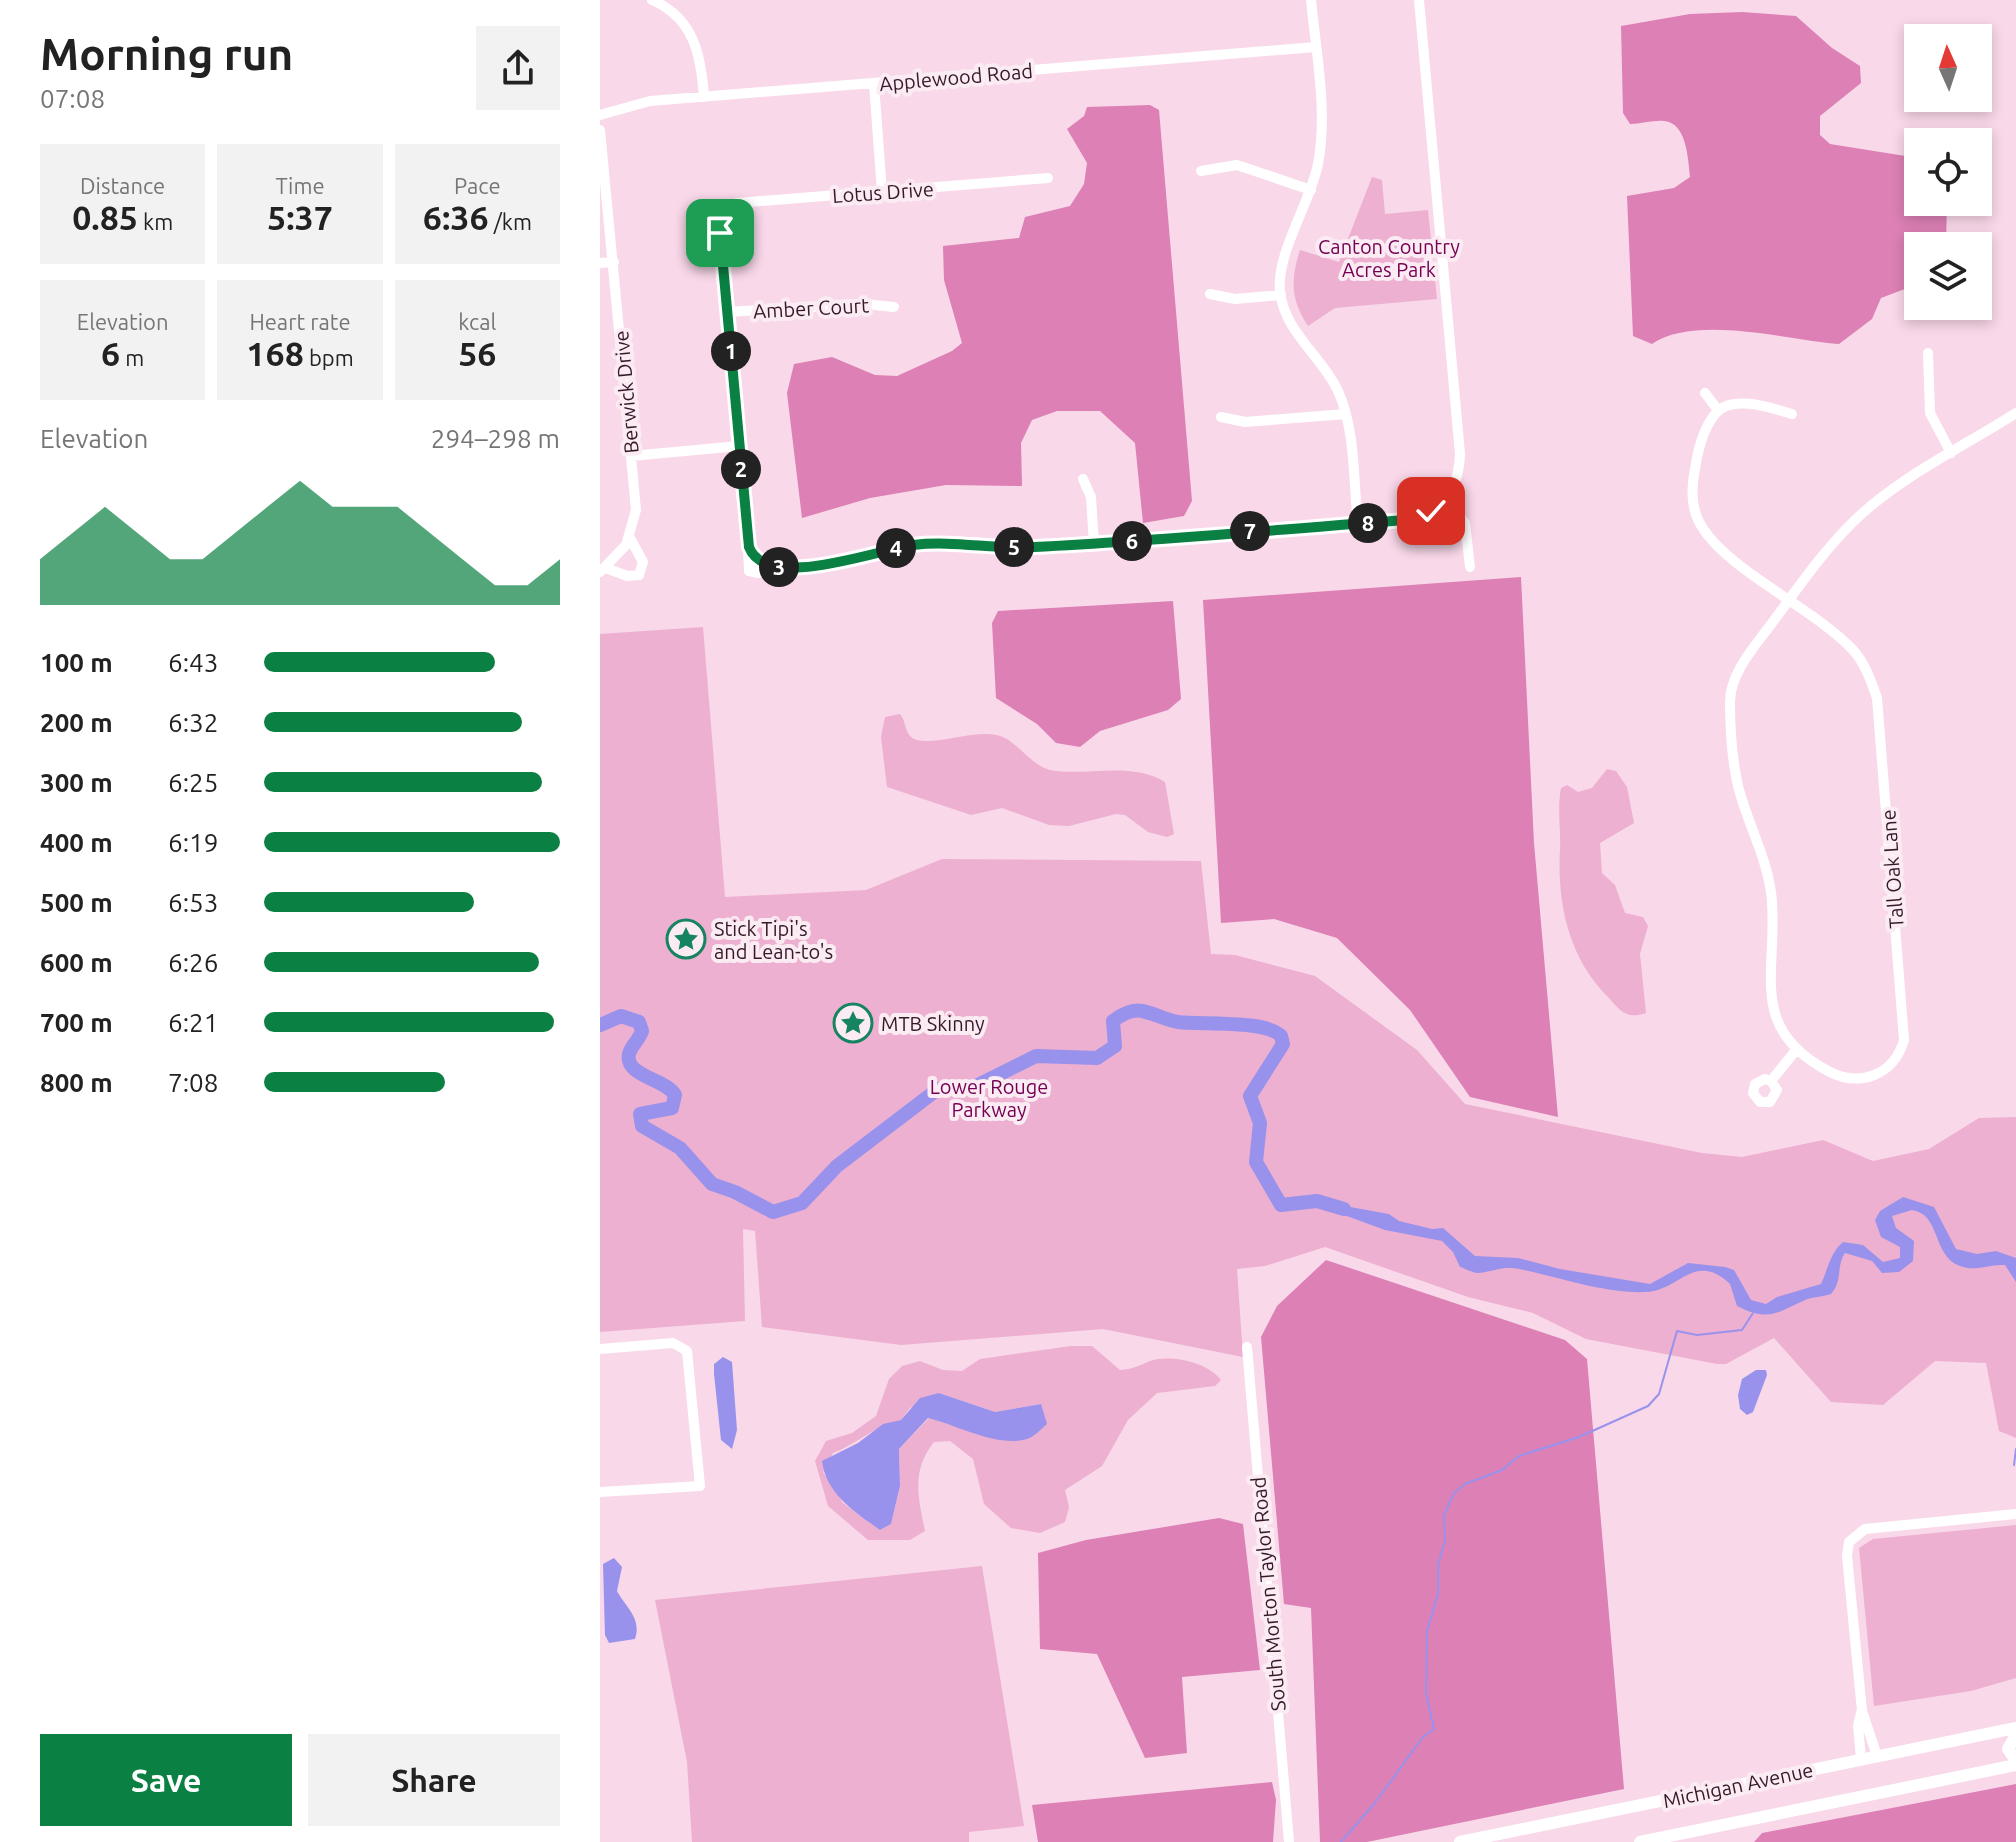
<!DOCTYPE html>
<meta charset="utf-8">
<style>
body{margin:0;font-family:Ubuntu,sans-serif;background:#f2f2f2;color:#222;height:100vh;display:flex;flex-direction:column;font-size:30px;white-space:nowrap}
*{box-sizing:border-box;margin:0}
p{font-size:26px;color:#767676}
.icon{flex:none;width:44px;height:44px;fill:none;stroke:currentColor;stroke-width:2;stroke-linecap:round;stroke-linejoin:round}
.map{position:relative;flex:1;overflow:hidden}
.panel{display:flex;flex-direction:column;background:#fff;width:600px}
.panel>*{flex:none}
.needle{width:52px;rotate:357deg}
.buttons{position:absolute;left:1304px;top:24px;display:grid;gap:16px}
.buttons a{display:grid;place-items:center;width:88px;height:88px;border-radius:0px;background:#fff;box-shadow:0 4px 12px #0003;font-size:40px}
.pin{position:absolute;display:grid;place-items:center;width:68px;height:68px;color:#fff;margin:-34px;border-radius:16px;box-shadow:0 4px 12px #0006}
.km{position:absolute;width:40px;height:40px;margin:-20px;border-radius:50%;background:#222;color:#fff;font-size:22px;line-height:40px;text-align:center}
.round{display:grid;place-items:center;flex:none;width:84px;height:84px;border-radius:0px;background:#f2f2f2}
.head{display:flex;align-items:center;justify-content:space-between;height:136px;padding:0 40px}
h1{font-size:44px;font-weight:700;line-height:60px}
.metrics{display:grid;grid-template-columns:repeat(3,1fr);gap:12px;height:136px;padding:8px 40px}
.metrics div{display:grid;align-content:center;border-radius:0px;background:#f2f2f2;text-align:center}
.metrics b{font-size:34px;font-weight:700}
.metrics small{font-size:22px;font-weight:400}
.metrics p{font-size:22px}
.chart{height:224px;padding:16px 40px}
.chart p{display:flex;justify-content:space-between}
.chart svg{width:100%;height:144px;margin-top:8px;fill:#0b8043;opacity:.7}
.button{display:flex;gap:16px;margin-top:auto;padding:16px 40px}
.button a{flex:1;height:92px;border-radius:0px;background:#0b8043;color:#fff;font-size:32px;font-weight:700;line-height:92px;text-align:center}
.button a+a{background:#f2f2f2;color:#222}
ul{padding:0 40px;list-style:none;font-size:26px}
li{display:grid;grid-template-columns:128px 96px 1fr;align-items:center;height:60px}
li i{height:20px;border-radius:10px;background:#0b8043}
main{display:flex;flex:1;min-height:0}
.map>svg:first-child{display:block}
.green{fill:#edb0d1;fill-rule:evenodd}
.forest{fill:#dc80b5}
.water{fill:#9892ec}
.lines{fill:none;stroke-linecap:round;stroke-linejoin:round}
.stream{stroke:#9892ec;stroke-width:2}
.river{stroke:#9892ec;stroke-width:14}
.minor{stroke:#fff;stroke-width:10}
.major{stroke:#fff;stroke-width:12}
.route-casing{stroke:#fff;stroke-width:16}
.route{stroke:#0b8043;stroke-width:10}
.labels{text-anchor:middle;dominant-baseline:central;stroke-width:8;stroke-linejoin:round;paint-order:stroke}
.street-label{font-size:20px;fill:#351929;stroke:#fbebf3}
.park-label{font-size:20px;fill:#750053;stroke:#fbebf3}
.poi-label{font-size:20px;fill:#351929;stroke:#fbebf3;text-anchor:start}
</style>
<main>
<section class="panel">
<div class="head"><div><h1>Morning run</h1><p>07:08</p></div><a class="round"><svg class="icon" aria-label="share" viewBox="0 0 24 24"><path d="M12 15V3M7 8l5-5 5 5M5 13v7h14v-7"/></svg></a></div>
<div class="metrics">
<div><p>Distance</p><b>0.85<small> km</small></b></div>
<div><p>Time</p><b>5:37</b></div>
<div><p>Pace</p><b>6:36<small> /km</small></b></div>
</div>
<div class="metrics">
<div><p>Elevation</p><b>6<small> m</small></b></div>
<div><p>Heart rate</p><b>168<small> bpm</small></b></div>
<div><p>kcal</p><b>56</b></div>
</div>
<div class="chart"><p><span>Elevation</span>294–298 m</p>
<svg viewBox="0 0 160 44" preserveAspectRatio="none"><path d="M0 44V30L10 22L20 14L30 22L40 30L50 30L60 22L70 14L80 6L90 14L100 14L110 14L120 22L130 30L140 38L150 38L160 30V44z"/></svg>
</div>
<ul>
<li><b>100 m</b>6:43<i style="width:78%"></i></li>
<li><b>200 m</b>6:32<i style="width:87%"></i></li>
<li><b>300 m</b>6:25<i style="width:94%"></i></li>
<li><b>400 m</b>6:19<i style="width:100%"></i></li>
<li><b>500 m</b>6:53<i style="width:71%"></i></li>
<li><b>600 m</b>6:26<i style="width:93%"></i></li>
<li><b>700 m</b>6:21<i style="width:98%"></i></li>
<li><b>800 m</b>7:08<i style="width:61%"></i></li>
</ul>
<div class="button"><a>Save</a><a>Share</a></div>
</section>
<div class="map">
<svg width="1416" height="1842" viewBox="0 0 1416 1842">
<rect width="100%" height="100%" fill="#f9d8e9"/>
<!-- green -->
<path class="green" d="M772 177 782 180 785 214 828 210 837 299 735 308 708 326C691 300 690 281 700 250L739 262Z
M103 627 125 897 266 890 342 859 601 861 611 954 635 955 715 976 817 1050 865 1104 1102 1153 1142 1157 1223 1140 1273 1161 1329 1149 1379 1118 1416 1117V1438L1399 1431 1386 1363 1335 1361 1283 1405 1231 1402 1174 1338 1126 1364H1117L986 1339 933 1313 868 1297 725 1247 665 1266 637 1269 643 1357 503 1329 301 1345 162 1327 155 1231 143 1229 145 1321 0 1332V634Z
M300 714C306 721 304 729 310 736 325 752 381 724 405 738 423 748 434 769 456 771 491 775 533 762 565 782L574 834 567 837 548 832 525 815 516 814 469 826 449 825 402 808 371 815 287 787 281 737 285 717Z
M1007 769 1016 771 1027 787 1034 823 1000 843 1002 873 1015 885 1025 913 1043 917 1048 926 1040 954 1046 1013C1025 1020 1020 1010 1006 995 968 956 957 902 960 849 961 829 957 809 961 788L967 785 978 792 992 788Z
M471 1346H492L520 1370C533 1369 538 1366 550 1361 570 1354 608 1362 621 1380L615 1386 557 1393 528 1420 502 1466 465 1490 469 1507 465 1522 440 1533 411 1528 384 1504 373 1459 350 1441 334 1442C311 1471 318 1497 325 1531L310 1540H268L228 1506 215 1461 226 1441 252 1433 276 1416 289 1379 302 1366 320 1361 343 1370 362 1371 380 1359ZM339 1393 395 1412 441 1404 391 1437 329 1418 299 1449 300 1486 291 1524 280 1530 243 1503 223 1472 233 1453C257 1444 276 1425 301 1420L310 1408Z
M1416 1525V1678L1371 1691 1274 1706 1259 1548 1273 1539Z
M382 1566 424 1826 369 1832V1842H92L87 1762 55 1600Z"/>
<!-- forest -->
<path class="forest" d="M1142 12 1196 16 1232 48 1260 66 1261 83 1220 116V135L1230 144 1318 158V202H1347L1346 246H1318V284L1281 298 1272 319 1239 344C1188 340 1095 314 1052 344L1033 336 1027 196 1074 188 1090 177C1088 159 1087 123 1064 121 1053 120 1041 124 1030 124L1023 113 1021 26 1090 14Z
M550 105 559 110 592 501 584 516 543 523 535 443 500 411H457L432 420 421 443 422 486 346 485 270 498 202 518 187 393 194 364 232 357 275 375 297 376 352 351 362 343 344 280 343 246 419 238 425 217 470 206 484 184 487 163 467 129 484 116 487 107Z
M921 577 934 843 958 1117 870 1097 810 1010 737 938 674 919 621 923 603 600Z
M573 601 581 699 568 710 500 731 480 747 456 743 437 724 396 698 392 623 398 611Z
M726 1260 965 1340 987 1359 1024 1789 767 1842H720L711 1608 684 1604 661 1337 677 1306Z
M619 1518 643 1524 660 1670 582 1677 587 1753 545 1758 497 1654 440 1649 438 1553 486 1540Z
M672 1782 676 1800 673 1842H438L432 1805Z
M1416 1784V1842H1154L1162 1833Z"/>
<!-- water -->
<path class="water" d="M1303 1197 1334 1207 1356 1249 1377 1254 1396 1251 1416 1258V1282L1405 1265C1388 1264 1376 1272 1360 1266 1332 1256 1341 1214 1312 1210L1292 1216 1296 1228 1314 1241 1313 1261 1299 1272 1282 1273 1272 1261 1245 1253C1236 1266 1243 1281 1231 1294 1222 1297 1212 1297 1205 1300 1176 1313 1169 1322 1137 1306L1130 1284C1095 1251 1080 1290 1047 1292 1005 1294 959 1277 919 1269 901 1265 890 1273 877 1273 873 1273 864 1268 860 1267L853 1252 842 1241 785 1230 744 1215 728 1203 789 1214 799 1221 832 1229 843 1228 875 1256 918 1258 960 1269 1050 1284 1088 1263 1125 1267 1134 1270 1151 1300 1166 1304 1177 1297 1221 1284C1228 1269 1230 1253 1243 1242L1263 1245 1283 1262 1300 1258V1247L1281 1237 1275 1220 1280 1211Z
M123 1357 132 1362 137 1430 132 1449 121 1440 114 1374V1364Z
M1156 1370H1166L1167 1375 1153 1412 1147 1415 1140 1409 1138 1395 1142 1379Z
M339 1393 395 1412 441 1404 447 1424C441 1429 434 1437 427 1439 398 1448 357 1425 328 1418L299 1449 300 1486 291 1524 280 1530C255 1512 226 1494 222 1461L258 1443 283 1424 301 1420 320 1398Z
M14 1558 22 1567 17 1591C26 1608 42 1618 35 1639L9 1643 5 1635 3 1564Z"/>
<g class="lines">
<!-- stream -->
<path class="stream" d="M1414 1465 1416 1449
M741 1842 774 1804 823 1737 834 1729 826 1693 827 1631 838 1594V1565L845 1541 844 1515 854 1493 865 1484 902 1470 919 1456 979 1437 1048 1406 1059 1394 1077 1331 1097 1335 1142 1330 1153 1313"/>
<!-- river -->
<path class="river" d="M0 1025 21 1016 39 1022 42 1031C39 1040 31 1046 29 1054 24 1076 66 1079 75 1095L72 1108 40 1114 42 1126 80 1148 112 1184 135 1192 173 1212 202 1203 237 1166 338 1089 376 1086 436 1056 497 1058 515 1046 513 1021C521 1015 532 1009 542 1011 554 1013 565 1020 578 1022 602 1025 666 1020 681 1036L683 1044 650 1096 660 1123 656 1162 681 1205 717 1201 744 1209"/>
<!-- minor -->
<path class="minor" d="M52 0C94 18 101 55 104 97
M711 0C716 52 728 112 718 164 710 204 676 253 680 292 685 333 722 356 738 391 756 431 753 481 758 524
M274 84 282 192
M0 115 50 101 715 47
M0 130 36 510 26 545 0 572
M601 171 637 165 711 190
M448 178 137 203 124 211 119 226 149 547C167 592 276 550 313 546 354 540 394 550 434 548 546 542 657 531 768 523 817 519 858 514 860 454L819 0
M0 263 14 262
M610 294 635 299 681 295
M127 312 264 304 294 307
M1328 353 1330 413 1351 453
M1105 393 1118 410
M1192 414C1172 408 1132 394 1116 413 1103 428 1098 449 1095 469 1091 488 1091 510 1102 527 1130 572 1214 608 1253 650 1265 663 1271 681 1277 698L1304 1040C1294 1075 1260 1088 1228 1071 1148 1028 1177 975 1172 902 1169 860 1148 826 1138 786 1132 759 1130 730 1130 702 1130 673 1155 646 1172 623 1198 588 1223 551 1255 520 1301 476 1363 447 1416 413
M621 417 645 422 746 414
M31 456 139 446
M483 479 491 497 494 544
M845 499 865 523 870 567
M148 549 149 571 158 573 173 568
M6 568 27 576 39 575 43 562 30 538
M1171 1081 1177 1090 1170 1102H1160L1153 1093 1155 1084 1165 1079 1171 1081 1196 1050
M647 1347 689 1842
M0 1349 73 1343 87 1351 100 1486 0 1492
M1261 1713 1258 1726 1261 1759
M1277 1756 1262 1711 1247 1556 1249 1542 1265 1529 1416 1514"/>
<!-- major -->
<path class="major" d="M1416 1735 1408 1749 1416 1761
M860 1842 1416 1728
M1040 1842 1416 1765"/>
</g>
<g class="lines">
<defs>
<path id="route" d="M120 233 149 547C166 592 277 550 313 545 355 540 394 550 435 547 559 541 683 529 806 520L831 511"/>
</defs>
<!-- route casing -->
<use href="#route" class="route-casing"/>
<!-- route -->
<use href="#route" class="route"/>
</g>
<!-- icons -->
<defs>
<symbol id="sight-ring" viewBox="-11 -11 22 22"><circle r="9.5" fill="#fbebf3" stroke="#168361" stroke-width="1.5"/><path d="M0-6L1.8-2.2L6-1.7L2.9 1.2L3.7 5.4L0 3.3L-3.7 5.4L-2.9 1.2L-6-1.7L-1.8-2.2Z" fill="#168361"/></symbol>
</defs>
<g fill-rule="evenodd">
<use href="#sight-ring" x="64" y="917" width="44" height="44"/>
<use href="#sight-ring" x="231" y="1001" width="44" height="44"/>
</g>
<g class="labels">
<!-- street labels -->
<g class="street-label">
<text transform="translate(356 77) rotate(-5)">Applewood Road</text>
<text transform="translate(283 192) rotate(-4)">Lotus Drive</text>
<text transform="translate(211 308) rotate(-3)">Amber Court</text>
<text transform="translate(26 392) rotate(-95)">Berwick Drive</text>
<text transform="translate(1292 869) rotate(-94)">Tall Oak Lane</text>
<text transform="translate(668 1594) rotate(-95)">South Morton Taylor Road</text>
<text transform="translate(1138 1785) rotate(-12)">Michigan Avenue</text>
</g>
<!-- park labels -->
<g class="park-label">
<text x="789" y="246">Canton Country<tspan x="789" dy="23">Acres Park</tspan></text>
<text x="389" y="1086">Lower Rouge<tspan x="389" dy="23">Parkway</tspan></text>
</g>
<!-- poi labels -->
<g class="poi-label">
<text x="114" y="928">Stick Tipi's<tspan x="114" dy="23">and Lean-to's</tspan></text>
<text x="281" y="1023">MTB Skinny</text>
</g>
</g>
</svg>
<div class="buttons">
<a><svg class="needle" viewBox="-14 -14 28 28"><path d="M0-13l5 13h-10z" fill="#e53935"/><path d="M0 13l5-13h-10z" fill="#767676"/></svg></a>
<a><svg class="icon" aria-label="locate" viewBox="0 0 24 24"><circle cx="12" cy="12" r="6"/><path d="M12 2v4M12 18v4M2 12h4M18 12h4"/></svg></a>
<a><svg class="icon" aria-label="layers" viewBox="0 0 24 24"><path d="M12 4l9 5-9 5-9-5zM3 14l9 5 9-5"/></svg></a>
</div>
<div class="pin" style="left:120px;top:233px;background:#1e9e55"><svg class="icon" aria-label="arrive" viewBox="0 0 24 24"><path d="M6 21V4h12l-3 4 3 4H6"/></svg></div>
<div class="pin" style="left:831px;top:511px;background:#d93025"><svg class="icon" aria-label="check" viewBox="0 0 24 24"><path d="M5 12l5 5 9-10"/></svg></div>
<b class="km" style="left:131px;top:351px">1</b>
<b class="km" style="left:141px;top:469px">2</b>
<b class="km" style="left:179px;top:567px">3</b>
<b class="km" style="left:296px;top:548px">4</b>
<b class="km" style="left:414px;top:547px">5</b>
<b class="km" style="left:532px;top:541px">6</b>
<b class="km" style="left:650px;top:531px">7</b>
<b class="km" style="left:768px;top:523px">8</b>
</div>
</main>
